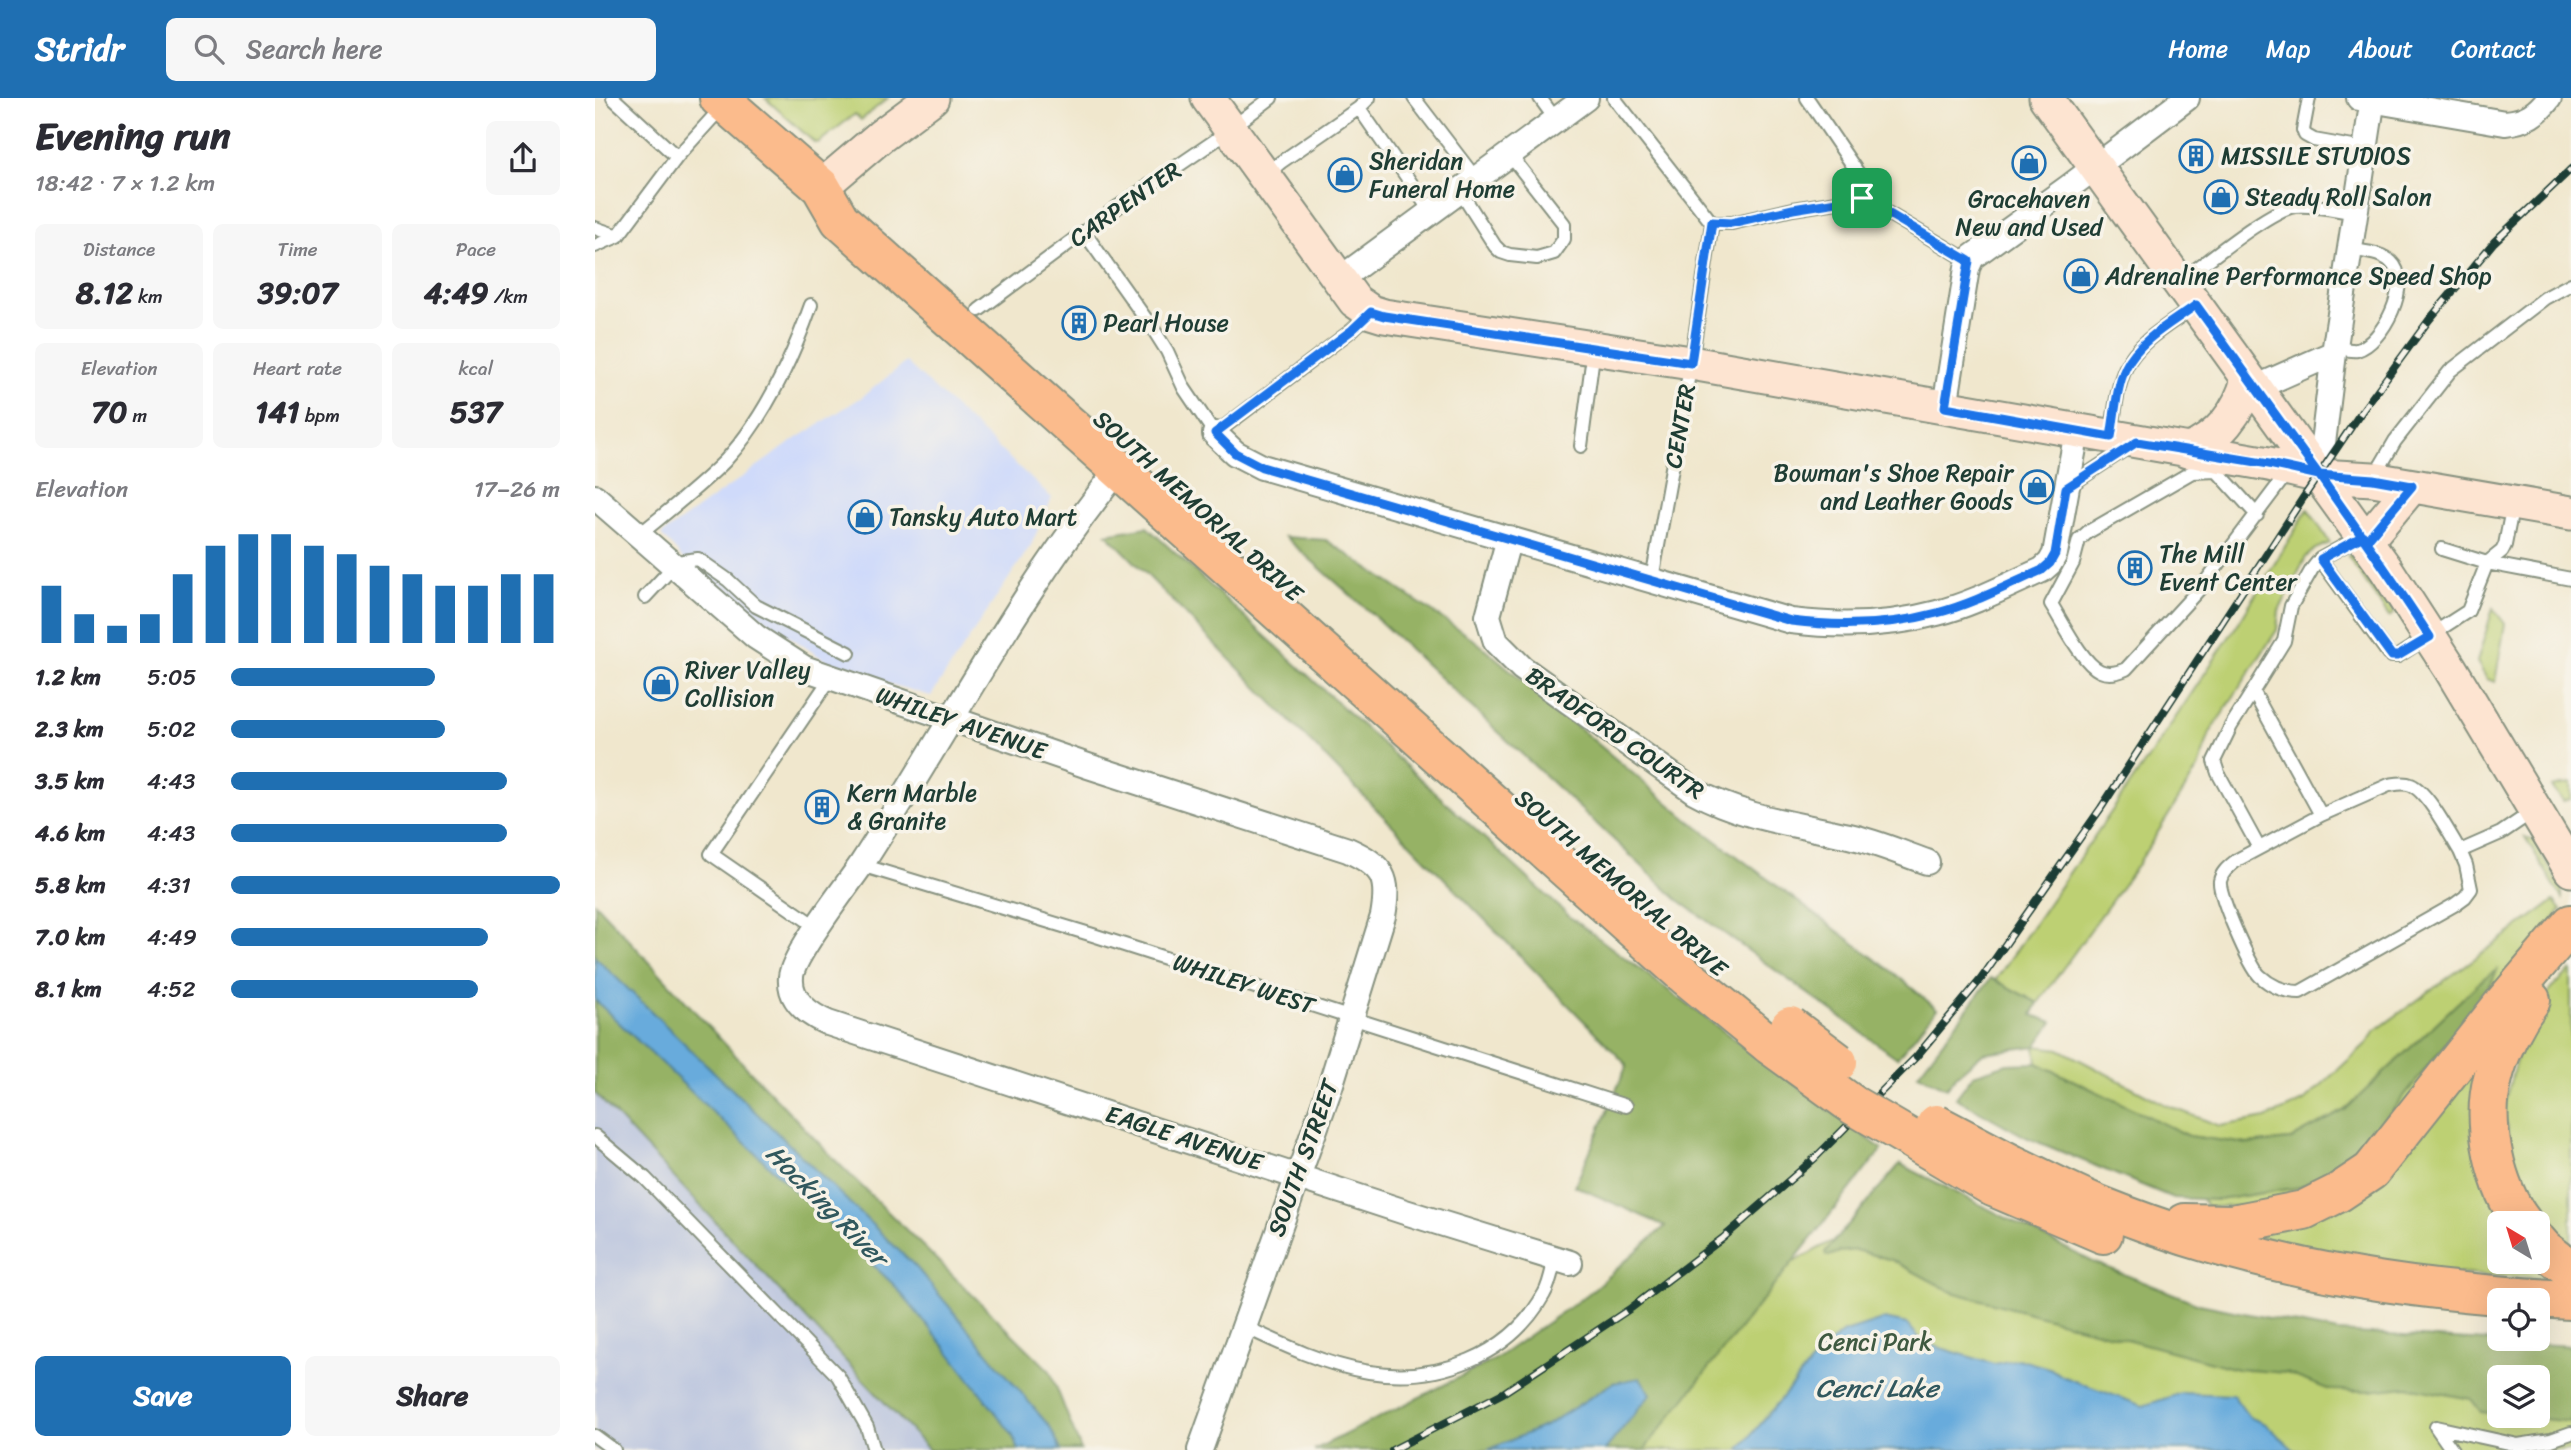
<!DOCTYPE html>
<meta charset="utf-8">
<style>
body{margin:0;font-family:Sriracha,sans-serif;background:#f7f7f7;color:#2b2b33;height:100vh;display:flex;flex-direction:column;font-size:26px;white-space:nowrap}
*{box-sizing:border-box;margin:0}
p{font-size:23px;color:#7c7c81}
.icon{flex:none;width:38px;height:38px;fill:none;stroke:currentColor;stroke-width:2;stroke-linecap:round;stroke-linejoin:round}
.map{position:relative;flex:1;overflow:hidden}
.side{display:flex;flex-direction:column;background:#fff;width:595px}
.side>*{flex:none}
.needle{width:46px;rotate:322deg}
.tools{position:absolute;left:1892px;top:1113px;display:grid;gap:14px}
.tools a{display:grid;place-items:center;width:63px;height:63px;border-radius:10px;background:#fff;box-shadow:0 7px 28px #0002;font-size:35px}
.pin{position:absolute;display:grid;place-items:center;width:60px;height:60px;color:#fff;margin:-30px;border-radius:14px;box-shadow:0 4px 10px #0006}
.round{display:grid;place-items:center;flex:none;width:74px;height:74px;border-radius:10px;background:#f7f7f7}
.head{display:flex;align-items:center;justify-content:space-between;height:119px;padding:0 35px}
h1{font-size:38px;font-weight:700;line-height:52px}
.metrics{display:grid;grid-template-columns:repeat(3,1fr);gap:10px;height:119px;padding:7px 35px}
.metrics div{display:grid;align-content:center;border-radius:10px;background:#f7f7f7;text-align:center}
.metrics b{font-size:30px;font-weight:700}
.metrics small{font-size:19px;font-weight:400}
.metrics p{font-size:19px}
.chart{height:196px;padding:14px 35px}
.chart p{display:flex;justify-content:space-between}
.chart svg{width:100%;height:126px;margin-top:7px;stroke:#1f6fb2;stroke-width:6}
.primary-button{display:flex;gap:14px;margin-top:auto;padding:14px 35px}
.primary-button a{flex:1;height:80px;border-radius:10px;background:#1f6fb2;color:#fff;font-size:28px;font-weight:700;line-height:80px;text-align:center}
.primary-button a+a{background:#f7f7f7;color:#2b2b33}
ul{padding:0 35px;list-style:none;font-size:23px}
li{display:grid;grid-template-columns:112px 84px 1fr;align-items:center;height:52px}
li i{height:18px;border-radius:9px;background:#1f6fb2}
header{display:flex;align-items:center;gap:42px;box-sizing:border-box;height:98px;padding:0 35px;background:#1f6fb2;color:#fff}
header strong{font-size:33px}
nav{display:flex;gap:38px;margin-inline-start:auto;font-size:24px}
.search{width:490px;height:63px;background:#f7f7f7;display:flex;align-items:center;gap:18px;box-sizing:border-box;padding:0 24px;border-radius:10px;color:#7c7c81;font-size:26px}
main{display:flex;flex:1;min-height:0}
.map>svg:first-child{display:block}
.built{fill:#cfdafa}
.industrial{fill:#bac4de}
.green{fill:#bdd073;stroke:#6e8654;stroke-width:2;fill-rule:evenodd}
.forest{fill:#96b265;stroke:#5a784c;stroke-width:2}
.water{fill:#67abdc;stroke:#437488;stroke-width:2}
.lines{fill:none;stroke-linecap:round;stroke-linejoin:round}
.lane-casing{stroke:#889280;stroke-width:16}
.street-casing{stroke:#889280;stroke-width:28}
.secondary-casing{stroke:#889280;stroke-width:37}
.highway-casing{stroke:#889280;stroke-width:42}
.lane{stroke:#fff;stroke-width:12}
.street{stroke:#fff;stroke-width:24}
.secondary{stroke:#fde4d1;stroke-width:33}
.highway{stroke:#fbbb8c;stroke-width:38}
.rail-casing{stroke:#1f3d34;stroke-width:8}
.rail{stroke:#f7f3e8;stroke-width:5;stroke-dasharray:16;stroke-linecap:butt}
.highway-bridge-casing{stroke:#889280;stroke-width:42;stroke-linecap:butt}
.highway-bridge{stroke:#fbbb8c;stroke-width:38}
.route-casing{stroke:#fff;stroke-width:14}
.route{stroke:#1a73e8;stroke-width:9}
.labels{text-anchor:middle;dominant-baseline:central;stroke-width:7;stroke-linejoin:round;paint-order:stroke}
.poi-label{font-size:24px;fill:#1f3d34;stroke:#f7f3e8;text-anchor:start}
.street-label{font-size:24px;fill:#1f3d34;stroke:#f7f3e8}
.park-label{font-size:24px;fill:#3f5a41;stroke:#f7f3e8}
.water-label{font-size:26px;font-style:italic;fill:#31585e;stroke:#f7f3e8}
</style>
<header>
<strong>Stridr</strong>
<div class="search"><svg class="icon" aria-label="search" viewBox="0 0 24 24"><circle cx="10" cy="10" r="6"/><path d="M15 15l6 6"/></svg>Search here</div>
<nav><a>Home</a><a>Map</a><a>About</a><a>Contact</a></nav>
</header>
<main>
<section class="side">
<div class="head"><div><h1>Evening run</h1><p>18:42 · 7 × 1.2 km</p></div><a class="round"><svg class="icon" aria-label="share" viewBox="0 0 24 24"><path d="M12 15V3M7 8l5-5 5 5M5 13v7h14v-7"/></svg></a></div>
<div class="metrics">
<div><p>Distance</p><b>8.12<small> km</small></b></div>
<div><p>Time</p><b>39:07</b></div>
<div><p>Pace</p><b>4:49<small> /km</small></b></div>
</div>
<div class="metrics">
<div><p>Elevation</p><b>70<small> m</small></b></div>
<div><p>Heart rate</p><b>141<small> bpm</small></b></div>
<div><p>kcal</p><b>537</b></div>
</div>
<div class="chart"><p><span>Elevation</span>17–26 m</p>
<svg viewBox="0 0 160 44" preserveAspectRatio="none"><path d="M5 44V24M15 44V34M25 44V38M35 44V34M45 44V20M55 44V10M65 44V6M75 44V6M85 44V10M95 44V13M105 44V17M115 44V20M125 44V24M135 44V24M145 44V20M155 44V20"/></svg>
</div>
<ul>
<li><b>1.2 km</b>5:05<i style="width:62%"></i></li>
<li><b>2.3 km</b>5:02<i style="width:65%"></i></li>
<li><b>3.5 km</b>4:43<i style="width:84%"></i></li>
<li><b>4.6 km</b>4:43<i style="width:84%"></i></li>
<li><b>5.8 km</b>4:31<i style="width:100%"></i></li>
<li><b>7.0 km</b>4:49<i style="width:78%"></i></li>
<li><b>8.1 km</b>4:52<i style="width:75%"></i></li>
</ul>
<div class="primary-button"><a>Save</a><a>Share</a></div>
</section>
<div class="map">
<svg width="1976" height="1352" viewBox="0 0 1976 1352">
<rect width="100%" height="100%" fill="#f7f3e8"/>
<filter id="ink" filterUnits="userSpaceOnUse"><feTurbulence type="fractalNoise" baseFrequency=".0143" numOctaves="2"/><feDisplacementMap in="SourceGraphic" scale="14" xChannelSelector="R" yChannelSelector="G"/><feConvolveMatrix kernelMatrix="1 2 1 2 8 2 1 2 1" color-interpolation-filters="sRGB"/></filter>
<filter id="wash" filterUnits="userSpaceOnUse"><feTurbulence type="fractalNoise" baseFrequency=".00686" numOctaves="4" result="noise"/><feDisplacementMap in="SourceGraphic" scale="28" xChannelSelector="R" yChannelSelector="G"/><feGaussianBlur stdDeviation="1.57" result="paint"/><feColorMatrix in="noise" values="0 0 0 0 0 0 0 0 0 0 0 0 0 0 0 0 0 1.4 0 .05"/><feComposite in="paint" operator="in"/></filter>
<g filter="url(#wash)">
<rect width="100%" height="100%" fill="#f0e7cd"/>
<!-- built -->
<path class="built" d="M311 264 457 400 436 447 336 598 243 571 103 477 66 437 198 343 267 299Z"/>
<!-- industrial -->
<path class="industrial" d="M0 921 414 1352H0Z"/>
<!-- green -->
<path class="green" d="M170 0H293L266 22 260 16 223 45 219 44Z
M1713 411 1735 445 1720 451 1711 459 1684 513 1682 532 1615 635 1603 670 1543 766 1443 905 1400 883 1569 637 1644 524Z
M1758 454 1800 515 1794 519 1753 458Z
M1898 510 1910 526 1900 584 1892 581 1882 564Z
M1976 685V701L1968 703 1957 689Z
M1930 739 1938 742 1967 791V800Z
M1959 803 1966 812 1770 1058 1709 1098 1658 1108 1612 1109 1607 1101 1624 1102 1705 1089 1902 873 1889 880 1750 1012 1695 1042 1652 1046 1594 1038 1442 965 1440 948 1464 951 1571 1007 1625 1028 1671 1020 1709 1003 1772 945 1780 933Z
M1976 872V1153L1939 1118 1925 1094 1908 1011 1931 925 1956 891Z
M1908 923 1890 971 1914 1125H1904V1164H1942L1965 1181C1925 1179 1885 1178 1846 1174 1777 1165 1710 1151 1644 1134L1694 1126Z
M1272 1124 1473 1210 1976 1276V1352H899L1140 1196ZM1904 1279H1942V1318H1904Z"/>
<!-- forest -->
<path class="forest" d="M552 429 975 819 1287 1051 1049 1352H1010L1020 1339 1018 1285 952 1327 893 1352H719L899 1262 993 1196 1070 1128 980 1088 1032 967 512 436Z
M690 439 731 442 882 544 1092 721 1299 875 1342 911 1302 960 1082 801 778 517Z
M0 805 152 970 243 1065 455 1273 486 1352H334L0 995Z
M1902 872 1892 895 1793 1018 1740 1070 1706 1089 1624 1102 1578 1100 1431 1039 1361 1000 1378 977 1412 966 1442 965 1594 1038 1652 1046 1695 1042 1750 1012 1889 880Z
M1396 880 1443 905 1437 917 1458 924 1441 948 1388 955 1362 977 1352 990 1323 976Z
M1305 1066 1498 1164 1604 1206 1743 1234 1976 1248V1324L1919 1318H1942V1279H1904V1316L1886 1314 1876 1301 1812 1289 1774 1293 1735 1292 1691 1275 1642 1271 1357 1194 1297 1162 1260 1152 1245 1154 1234 1158 1231 1157 1230 1154Z"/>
<!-- water -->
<path class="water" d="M0 859 321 1169 455 1329 466 1352H424L417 1336 351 1250 299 1187 0 902Z
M1290 1221 1312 1226 1329 1245 1399 1266 1423 1261 1454 1270 1469 1279 1548 1308 1586 1295 1638 1297 1654 1319 1671 1326 1699 1352H1144L1223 1256 1247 1235Z
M1045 1280 1056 1296 1010 1352H893L952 1327 1018 1285Z"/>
</g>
<g filter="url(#ink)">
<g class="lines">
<defs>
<path id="lane" d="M18 0 82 59
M819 0 881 81
M945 0 961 22
M1019 0 1117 125 1096 265 1057 481
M1212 0 1263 75 1267 100 1374 163
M1714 0 1708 32 1710 37 1719 42 1769 51
M764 10 836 114
M671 77 686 64 764 10 774 0
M865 93 900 148 906 154 915 157 942 160 959 155 969 141V126L915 57
M1117 125H1137L1198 111 1267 100
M0 130 23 138
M489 134 560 234 572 253 589 290 620 336 757 232 775 215
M0 148 23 138 82 59 128 8
M1584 184C1608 167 1675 111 1700 108 1719 106 1741 112 1760 115
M384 212 524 108 618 44 676 0
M1740 249C1746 250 1756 253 1762 252 1788 245 1818 184 1796 164 1786 154 1767 154 1754 151
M1516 338C1520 316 1521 290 1531 269 1543 243 1577 225 1600 208
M986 348 999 250
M1623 366 1622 373 1662 417
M1622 373 1597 374 1493 434 1484 442 1478 465 1456 506C1467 523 1487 565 1505 573 1514 577 1522 575 1531 571L1608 487 1693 374
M1779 379 1800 343 1855 273 1950 200 1976 186
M1474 388 1535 348
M44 437C73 413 103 390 130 363 169 321 197 261 216 207
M1767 438 1725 461 1717 471 1696 508 1689 543 1658 593 1726 717 1642 762C1635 768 1627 773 1625 783 1623 796 1655 869 1665 878 1677 889 1689 894 1705 894L1859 807 1870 799 1876 791 1871 767 1865 753 1906 735 1940 712
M1847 451 1892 465 1976 481
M1725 461 1793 555 1797 558H1803L1873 513 1892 465 1907 453 1910 447 1918 406
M82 471 88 463 103 461 133 482 161 508 254 555
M50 499 79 468
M1658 593 1636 628 1619 663 1623 675 1664 750
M1726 717 1794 687C1801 686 1809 684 1816 687 1833 694 1855 737 1865 753
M266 767 498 837 1031 1008
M223 830 116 756 235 581
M0 1038 50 1080 243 1278 272 1329 279 1352
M648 1228C688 1247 730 1267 774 1274 842 1285 915 1258 949 1196 955 1186 957 1172 960 1160
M1841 1329 1923 1347 1956 1342 1976 1335
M1841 1329 1857 1352
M0 1338 19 1352"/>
<path id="street" d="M1764 0 1910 25C1931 23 1942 16 1954 0
M745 181 991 0
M1660 290 1739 255
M1350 309 1372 170 1377 159 1474 89 1592 0
M620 336 640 355 667 369 1196 523C1245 529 1294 528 1342 515 1378 506 1413 487 1447 472L1455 465 1460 456 1482 333
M524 371C424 494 352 635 266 767 251 789 197 858 196 879 194 903 215 917 233 925L810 1114 975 1165
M1724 378 1739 255 1778 0
M0 399 161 539 209 570 493 668 753 752C788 768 795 779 788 818L735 989 605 1352
M914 440 893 518 901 544 927 570 1099 693C1147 720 1201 726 1254 738 1281 744 1306 755 1332 764"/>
<path id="secondary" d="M613 0 760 203 776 214 789 218 1096 265 1674 366 1724 378 1778 381 1976 415
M1451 0 1791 471 1855 570 1976 772
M226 89 286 38 337 0
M1592 353C1623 341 1645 314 1653 281
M1771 443 1817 388"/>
<path id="highway" d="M124 0 226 89 245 122 1092 879 1175 947
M1417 1066C1447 1080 1477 1096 1509 1109 1661 1170 1813 1194 1976 1202
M1398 1089 1508 1136
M1590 1125 1637 1126 1709 1112 1743 1095 1776 1073 1908 906 1976 826
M1928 1125C1900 1089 1886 1025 1898 980 1904 954 1920 924 1936 902
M1942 1143 1949 1151 1976 1172"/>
</defs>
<!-- lane casing -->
<use href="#lane" class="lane-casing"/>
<!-- street casing -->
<use href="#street" class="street-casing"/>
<!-- secondary casing -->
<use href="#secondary" class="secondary-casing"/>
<!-- highway casing -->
<use href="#highway" class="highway-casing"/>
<!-- lane -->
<use href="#lane" class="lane"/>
<!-- street -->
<use href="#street" class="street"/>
<!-- secondary -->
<use href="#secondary" class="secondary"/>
<!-- highway -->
<use href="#highway" class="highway"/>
<defs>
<path id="rail" d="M797 1352 908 1295 1036 1210 1128 1140 1220 1060 1321 959 1386 881 1506 710 1708 400 1767 313 1834 222 1899 144 1976 71"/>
</defs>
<!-- rail casing -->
<use href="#rail" class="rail-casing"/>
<!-- rail -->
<use href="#rail" class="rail"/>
<defs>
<path id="highway-bridge" d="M1195 928 1243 964
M1175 947 1258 1007 1398 1089
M1341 1026 1417 1066"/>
</defs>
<!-- highway-bridge casing -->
<use href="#highway-bridge" class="highway-bridge-casing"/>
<!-- highway-bridge -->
<use href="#highway-bridge" class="highway-bridge"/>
</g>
</g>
<g class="lines" filter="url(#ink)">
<defs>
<path id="route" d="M1267 100 1198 111 1136 125 1117 124 1096 265 789 218 776 214 757 232 620 335 640 355 667 369 1196 523C1245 529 1294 528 1342 515 1378 506 1413 487 1447 472L1455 465 1460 456 1471 390 1542 344 1674 366 1724 377C1762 431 1800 484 1835 539L1803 558H1797L1726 461 1768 438 1771 443 1817 388 1778 381 1724 377 1601 207C1578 224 1544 242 1531 269 1521 290 1520 316 1516 339L1350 309 1374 163 1267 100"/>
</defs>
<!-- route casing -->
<use href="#route" class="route-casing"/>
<!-- route -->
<use href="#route" class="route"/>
</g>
<!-- icons -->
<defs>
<symbol id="building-ring" viewBox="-11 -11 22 22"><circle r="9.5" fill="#f7f3e8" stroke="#1f6fb2" stroke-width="1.5"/><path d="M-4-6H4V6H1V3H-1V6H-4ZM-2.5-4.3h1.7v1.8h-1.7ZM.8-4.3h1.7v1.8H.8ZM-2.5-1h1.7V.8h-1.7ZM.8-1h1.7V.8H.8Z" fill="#1f6fb2"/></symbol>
<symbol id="shop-ring" viewBox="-11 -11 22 22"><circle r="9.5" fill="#f7f3e8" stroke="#1f6fb2" stroke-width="1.5"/><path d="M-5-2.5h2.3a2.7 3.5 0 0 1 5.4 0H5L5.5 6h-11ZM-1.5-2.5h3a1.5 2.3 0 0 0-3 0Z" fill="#1f6fb2"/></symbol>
</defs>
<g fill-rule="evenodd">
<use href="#building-ring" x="1582" y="39" width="38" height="38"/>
<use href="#shop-ring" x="1415" y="46" width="38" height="38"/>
<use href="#shop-ring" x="731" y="58" width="38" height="38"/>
<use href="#shop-ring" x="1607" y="80" width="38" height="38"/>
<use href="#shop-ring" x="1467" y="159" width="38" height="38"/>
<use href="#building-ring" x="465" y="206" width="38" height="38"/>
<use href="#shop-ring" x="1423" y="370" width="38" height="38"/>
<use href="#shop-ring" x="251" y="400" width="38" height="38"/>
<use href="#building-ring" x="1521" y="451" width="38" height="38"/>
<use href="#shop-ring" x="47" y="567" width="38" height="38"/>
<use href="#building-ring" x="208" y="690" width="38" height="38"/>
</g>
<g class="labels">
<!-- poi labels -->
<g class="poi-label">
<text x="1626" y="58">MISSILE STUDIOS</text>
<text x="774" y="63">Sheridan<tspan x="774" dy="28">Funeral Home</tspan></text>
<text x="1650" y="99">Steady Roll Salon</text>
<text x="1434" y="101" text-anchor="middle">Gracehaven<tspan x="1434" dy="28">New and Used</tspan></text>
<text x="1510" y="178">Adrenaline Performance Speed Shop</text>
<text x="508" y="225">Pearl House</text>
<text x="1418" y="375" text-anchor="end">Bowman's Shoe Repair<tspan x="1418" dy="28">and Leather Goods</tspan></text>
<text x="294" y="419">Tansky Auto Mart</text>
<text x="1564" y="456">The Mill<tspan x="1564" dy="28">Event Center</tspan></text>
<text x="90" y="572">River Valley<tspan x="90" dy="28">Collision</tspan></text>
<text x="252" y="695">Kern Marble<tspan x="252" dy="28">&amp; Granite</tspan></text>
</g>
<!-- street labels -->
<g class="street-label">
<text transform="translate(530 106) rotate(-35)">CARPENTER</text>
<text transform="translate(1085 328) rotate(-80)">CENTER</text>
<text transform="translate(603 408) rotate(42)">SOUTH MEMORIAL DRIVE</text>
<text transform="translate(366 625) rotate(19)">WHILEY AVENUE</text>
<text transform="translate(1020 635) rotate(35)">BRADFORD COURTR</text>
<text transform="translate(1026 785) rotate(41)">SOUTH MEMORIAL DRIVE</text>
<text transform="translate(649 886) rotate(18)">WHILEY WEST</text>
<text transform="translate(589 1040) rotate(18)">EAGLE AVENUE</text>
<text transform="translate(708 1060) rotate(-70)">SOUTH STREET</text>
</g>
<!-- park labels -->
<g class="park-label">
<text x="1280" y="1244">Cenci Park</text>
</g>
<!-- water labels -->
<g class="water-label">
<text transform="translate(232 1107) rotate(45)">Hocking River</text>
<text x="1282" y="1290">Cenci Lake</text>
</g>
</g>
</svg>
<div class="tools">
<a><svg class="needle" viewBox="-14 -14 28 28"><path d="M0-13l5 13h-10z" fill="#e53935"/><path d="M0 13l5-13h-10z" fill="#7c7c81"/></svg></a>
<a><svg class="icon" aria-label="locate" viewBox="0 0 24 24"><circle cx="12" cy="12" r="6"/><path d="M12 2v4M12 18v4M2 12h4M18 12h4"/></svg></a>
<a><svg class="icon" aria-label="layers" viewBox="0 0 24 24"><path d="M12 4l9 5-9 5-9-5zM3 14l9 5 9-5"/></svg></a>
</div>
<div class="pin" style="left:1267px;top:100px;background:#1e9e55"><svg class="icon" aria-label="arrive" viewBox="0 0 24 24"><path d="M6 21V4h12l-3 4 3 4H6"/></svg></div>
</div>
</main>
